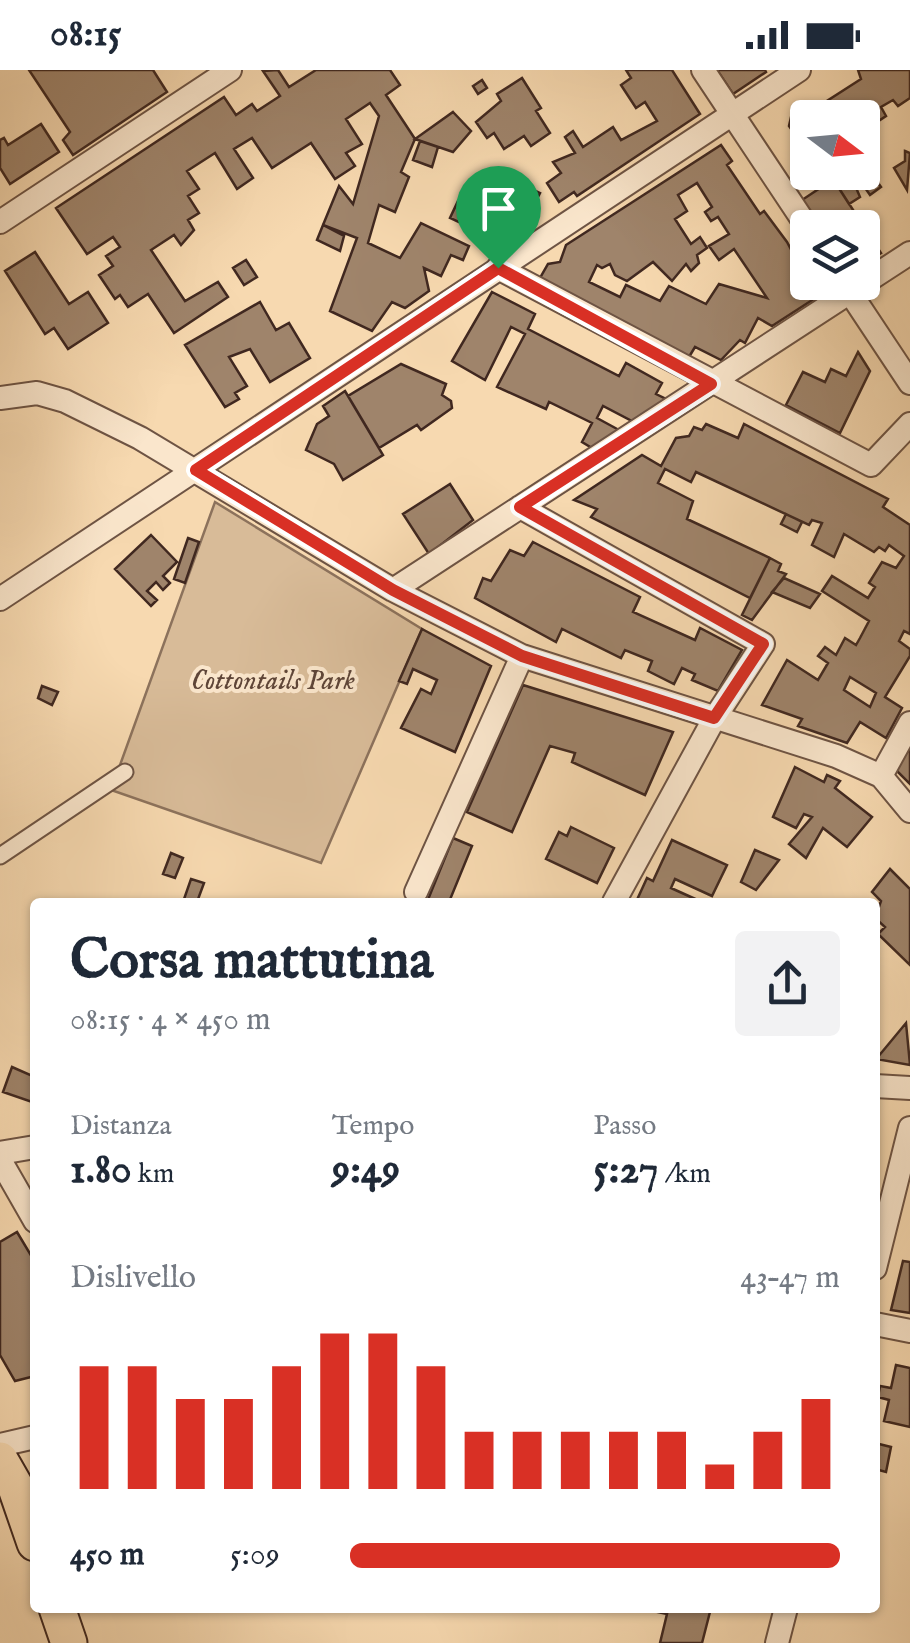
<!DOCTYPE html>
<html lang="it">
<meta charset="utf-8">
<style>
body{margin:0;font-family:"IM FELL English",serif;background:#f2f2f3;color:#1f2937;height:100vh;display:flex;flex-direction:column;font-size:38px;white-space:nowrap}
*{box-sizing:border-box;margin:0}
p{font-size:32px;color:#747a83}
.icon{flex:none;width:55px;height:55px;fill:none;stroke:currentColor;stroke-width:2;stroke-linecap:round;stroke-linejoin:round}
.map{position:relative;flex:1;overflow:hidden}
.drawer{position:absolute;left:30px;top:828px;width:850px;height:715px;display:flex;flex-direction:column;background:#fff;border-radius:10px;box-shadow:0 2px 8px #0004}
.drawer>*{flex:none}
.needle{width:65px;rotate:106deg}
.controls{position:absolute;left:790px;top:30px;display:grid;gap:20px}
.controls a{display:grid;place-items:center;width:90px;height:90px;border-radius:10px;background:#fff;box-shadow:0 2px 8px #0004;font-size:50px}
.pin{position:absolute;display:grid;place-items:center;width:85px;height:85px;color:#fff;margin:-102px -42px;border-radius:50% 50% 50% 0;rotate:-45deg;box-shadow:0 0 10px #0007}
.pin .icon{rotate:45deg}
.round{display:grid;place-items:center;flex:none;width:105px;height:105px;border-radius:10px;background:#f2f2f3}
.headline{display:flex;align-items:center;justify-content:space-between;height:170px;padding:0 40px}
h1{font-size:55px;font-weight:800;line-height:75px}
.metrics{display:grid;grid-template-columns:repeat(3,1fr);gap:15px;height:170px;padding:10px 40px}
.metrics div{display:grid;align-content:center}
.metrics b{font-size:42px;font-weight:800}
.metrics small{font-size:28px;font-weight:400}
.metrics p{font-size:28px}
.chart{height:280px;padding:20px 40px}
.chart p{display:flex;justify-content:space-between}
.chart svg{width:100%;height:180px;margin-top:10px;stroke:#d93025;stroke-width:6}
ul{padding:0 40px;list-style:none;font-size:32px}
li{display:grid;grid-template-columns:160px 120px 1fr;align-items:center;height:75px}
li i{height:25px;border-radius:12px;background:#d93025}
.status{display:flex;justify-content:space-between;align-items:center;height:70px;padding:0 50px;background:#fff;direction:ltr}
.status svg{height:28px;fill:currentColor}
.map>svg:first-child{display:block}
.green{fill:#d8bb98;stroke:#8c725c;stroke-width:2.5}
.building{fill:#9f846b;stroke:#402820;stroke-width:2.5;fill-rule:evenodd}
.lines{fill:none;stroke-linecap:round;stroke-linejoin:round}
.pedestrian-casing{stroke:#6e5444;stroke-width:19}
.minor-casing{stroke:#6e5444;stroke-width:26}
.primary-casing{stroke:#402820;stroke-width:39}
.pedestrian{stroke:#fae6cc;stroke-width:15}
.minor{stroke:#fae6cc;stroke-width:22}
.primary{stroke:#f7d9b0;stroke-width:35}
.route-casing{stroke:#fff;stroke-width:20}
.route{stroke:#d93025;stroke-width:12}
.labels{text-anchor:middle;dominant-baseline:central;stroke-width:8;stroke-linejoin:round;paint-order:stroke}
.park-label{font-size:28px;font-style:italic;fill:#5e4538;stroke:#fae6cc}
</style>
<div class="status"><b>08:15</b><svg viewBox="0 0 49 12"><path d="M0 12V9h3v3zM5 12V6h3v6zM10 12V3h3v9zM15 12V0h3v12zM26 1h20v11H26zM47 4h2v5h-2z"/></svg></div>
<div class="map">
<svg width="910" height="1573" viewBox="0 0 910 1573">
<rect width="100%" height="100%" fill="#f7d9b0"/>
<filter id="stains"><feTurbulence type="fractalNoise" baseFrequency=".002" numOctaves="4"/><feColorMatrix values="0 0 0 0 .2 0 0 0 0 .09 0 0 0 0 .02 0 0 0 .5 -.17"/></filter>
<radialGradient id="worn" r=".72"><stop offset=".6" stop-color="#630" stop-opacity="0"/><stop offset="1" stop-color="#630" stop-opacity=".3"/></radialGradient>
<!-- green -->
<path class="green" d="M215 432 422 559 321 793 111 720Z"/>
<!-- building -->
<path class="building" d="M29 0H153L167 22 73 85 63 70 70 62Z
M278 0 289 17 316 0H390L400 15 386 25 415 69 401 102 409 107 395 142 379 135 368 173 400 188 421 153 469 176 463 190 451 185 441 206 424 198 429 221 405 238 392 232 372 261 330 241 357 168 323 155 339 116 353 134 379 46 370 33 346 49 362 74 346 83 355 96 335 109 311 73 272 98 252 68 234 79 253 108 237 119 215 83 187 101 199 119 188 126 199 143 188 150 194 160 181 175 174 165 151 180 185 231 218 212 228 227 174 263 148 224 128 237 120 225 115 229 99 205 113 196 106 186 120 177 113 167 87 184 56 138 224 27 236 45 252 34 257 41 280 26 263 1Z
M626 0H672L700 44 577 126 574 122 559 132 547 113 561 103 553 92 575 83 565 67 573 61 583 77 613 57 621 70 657 51 645 32 636 38 621 15 631 8Z
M717 0H765L766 2 733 24Z
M858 0H910V28L898 36 893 30 881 37 886 46 862 62V48H808V76H803L789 56 791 47 804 38 808 43 861 9Z
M522 8 541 38 536 41 550 63 531 76 524 66 504 79 494 63 487 68 476 52 501 31 497 24Z
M482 10 487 18 478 24 473 16Z
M453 42 471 61 453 82 415 69Z
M41 54 59 82 10 114 0 98V70L4 68 8 75Z
M420 71 438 77 432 97 413 90Z
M721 75 732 91 727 95 760 144 764 141 787 172 810 215 813 213 820 225 772 256 758 248 745 273 740 270 721 290 695 277 689 287 540 208 548 194 560 192 566 175ZM697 113 712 137 705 142 711 151 718 147 729 164 709 176 719 190 734 179 767 228 719 214 706 234 669 216 660 231 626 215 620 227 589 212 597 195 602 198 610 194 615 205 627 211 653 192 672 211 686 194 691 201 699 193 697 185 707 178 700 167 691 174 675 149 687 141 678 125Z
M905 81 910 83 907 120 894 98 905 91Z
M862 90 881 117 870 125 859 109 854 113 860 127 849 134 833 109 842 102H862Z
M491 100 540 123 532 139 525 136 514 142 495 169 450 148 458 131 473 138Z
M819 102H842L833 109 881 183 862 195V158H820L802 130 826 114Z
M323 155 344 166 340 181 317 170Z
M35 182 69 234 88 222 108 253 68 279 54 258 45 264 5 201Z
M246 190 257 207 244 215 233 198Z
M492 222 535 244 528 259 619 306 626 293 662 313 656 324 666 329 632 351 603 336 597 348 619 360 592 378 582 372 592 353 549 332 546 339 497 317 525 264 511 257 485 310 452 291Z
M260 232 276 260 289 253 310 288 270 312 250 279 229 287 247 316 235 323 239 329 225 337 185 275Z
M858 282 870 301 840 363 786 335 803 302 825 312 831 299 846 306Z
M401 294 446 314 442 325 451 331 452 338 421 360 417 355 379 378 348 326Z
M345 321 383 385 343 410 334 394 306 380 317 354 329 346 323 336Z
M706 354 738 368 744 354 888 429 883 437 910 455V564L904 561 899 571 910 579V586L885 627 902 638 886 668 860 652 847 673 798 656 802 649 762 635 787 590 818 610 828 593 818 586 825 577 836 585 845 568 856 575 860 568 869 551 822 521 832 506 868 528 875 517 869 513 882 492 896 498 904 486 889 475 885 481 879 477 874 482 844 464 834 487 812 475 822 453 812 450 809 455 696 402 691 412 665 399 658 413 693 431 687 449 770 488 750 528 591 447 597 439 574 430 642 385 661 396 676 368 689 366 694 357 702 360ZM850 607 876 623 870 637 844 620Z
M450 414 473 450 429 484 403 444Z
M786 444 802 452 797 462 781 454Z
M151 465 177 492 163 506 170 513 163 520 156 512 147 521 157 530 151 536 115 499Z
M188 468 199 472 185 513 174 509Z
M533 472 640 527 633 542 695 570 700 558 742 580 718 621 692 610 695 604 682 598 674 614 648 601 652 591 625 580 621 588 562 559 556 572 475 528 483 508 491 511 510 480 524 486Z
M770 488 781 494 778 501 786 504 752 550 742 545Z
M784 508 820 524 810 538 772 522Z
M422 559 491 596 455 682 401 658 421 619 431 624 437 610 413 599 407 614 399 611Z
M523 615 673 662 645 725 572 692 575 683 550 676 512 762 467 742Z
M42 616 58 622 52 635 38 628Z
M910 678V714L895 699Z
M795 697 824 712 827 705 840 711 835 718 872 747 847 777 823 758 806 788 789 774 812 747 804 744 796 758 773 747Z
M571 757 614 778 597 813 546 789 559 762 567 766Z
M453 768 472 776 449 832H427Z
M672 770 727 795 712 826 675 809 671 818 702 832H636L647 808 653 811Z
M755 780 779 790 756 820 741 812Z
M171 783 183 788 175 808 163 804Z
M890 799 910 819V895L878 864 885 857 875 848 881 831 872 822Z
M191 809 204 813 197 832H183Z
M906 953 910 995 876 989 882 982Z
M12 997 35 1007V1033L3 1022Z
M17 1162 35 1192V1306L15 1311 0 1285V1172Z
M903 1191 910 1192V1243L891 1240Z
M896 1295 910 1298V1357L884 1351 889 1330 878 1327 880 1316 891 1318Z
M875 1373 891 1377 886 1402 875 1399Z
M639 1538H711L702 1573H660L667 1544Z"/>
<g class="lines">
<defs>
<path id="pedestrian" d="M0 786 125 702"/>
<path id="minor" d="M703 0 808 158
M0 152 230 0
M498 198 871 395 910 354
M843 212 910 313
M0 328 37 323 65 331 140 368 393 520 522 586 836 686 881 706 910 741
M520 437 763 574 714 649 614 832
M393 520 910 183
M0 529 799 0
M881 706 910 653
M416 822 522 586
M875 1016 910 1018
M0 1083 35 1077
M0 1090 35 1151
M875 1198 910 1058
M875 1254 910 1261
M0 1375 35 1367
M777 1573 786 1538"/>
<path id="primary" d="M0 1390 16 1418 35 1473
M57 1538 69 1573"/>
</defs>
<!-- pedestrian casing -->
<use href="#pedestrian" class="pedestrian-casing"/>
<!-- minor casing -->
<use href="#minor" class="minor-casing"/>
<!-- primary casing -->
<use href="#primary" class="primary-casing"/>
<!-- pedestrian -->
<use href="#pedestrian" class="pedestrian"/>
<!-- minor -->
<use href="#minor" class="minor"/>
<!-- primary -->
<use href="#primary" class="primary"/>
</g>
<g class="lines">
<defs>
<path id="route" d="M498 198 711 314 520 437 763 574 714 648 522 586 393 520 196 400Z"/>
</defs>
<!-- route casing -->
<use href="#route" class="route-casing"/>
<!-- route -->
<use href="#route" class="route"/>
</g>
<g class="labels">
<!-- park labels -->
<g class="park-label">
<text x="273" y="611">Cottontails Park</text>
</g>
</g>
<rect width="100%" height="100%" filter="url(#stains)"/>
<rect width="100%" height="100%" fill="url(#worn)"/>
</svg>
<div class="controls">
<a><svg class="needle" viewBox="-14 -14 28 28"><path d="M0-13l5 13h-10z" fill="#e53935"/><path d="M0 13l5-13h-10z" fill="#747a83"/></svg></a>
<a><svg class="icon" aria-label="layers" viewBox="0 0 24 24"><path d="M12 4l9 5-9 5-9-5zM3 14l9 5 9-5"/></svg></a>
</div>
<div class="pin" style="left:498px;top:198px;background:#1e9e55"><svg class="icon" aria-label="arrive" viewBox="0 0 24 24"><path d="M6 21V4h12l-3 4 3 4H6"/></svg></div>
<section class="drawer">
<div class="headline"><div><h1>Corsa mattutina</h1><p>08:15 · 4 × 450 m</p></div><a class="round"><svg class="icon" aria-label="share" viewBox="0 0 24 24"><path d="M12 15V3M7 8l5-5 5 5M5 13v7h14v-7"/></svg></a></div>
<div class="metrics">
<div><p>Distanza</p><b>1.80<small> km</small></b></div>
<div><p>Tempo</p><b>9:49</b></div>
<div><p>Passo</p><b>5:27<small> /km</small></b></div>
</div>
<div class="chart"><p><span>Dislivello</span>43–47 m</p>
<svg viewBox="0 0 160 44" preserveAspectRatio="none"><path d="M5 44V14M15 44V14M25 44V22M35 44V22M45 44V14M55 44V6M65 44V6M75 44V14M85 44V30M95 44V30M105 44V30M115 44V30M125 44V30M135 44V38M145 44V30M155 44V22"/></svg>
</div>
<ul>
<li><b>450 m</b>5:09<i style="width:100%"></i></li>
</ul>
</section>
</div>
